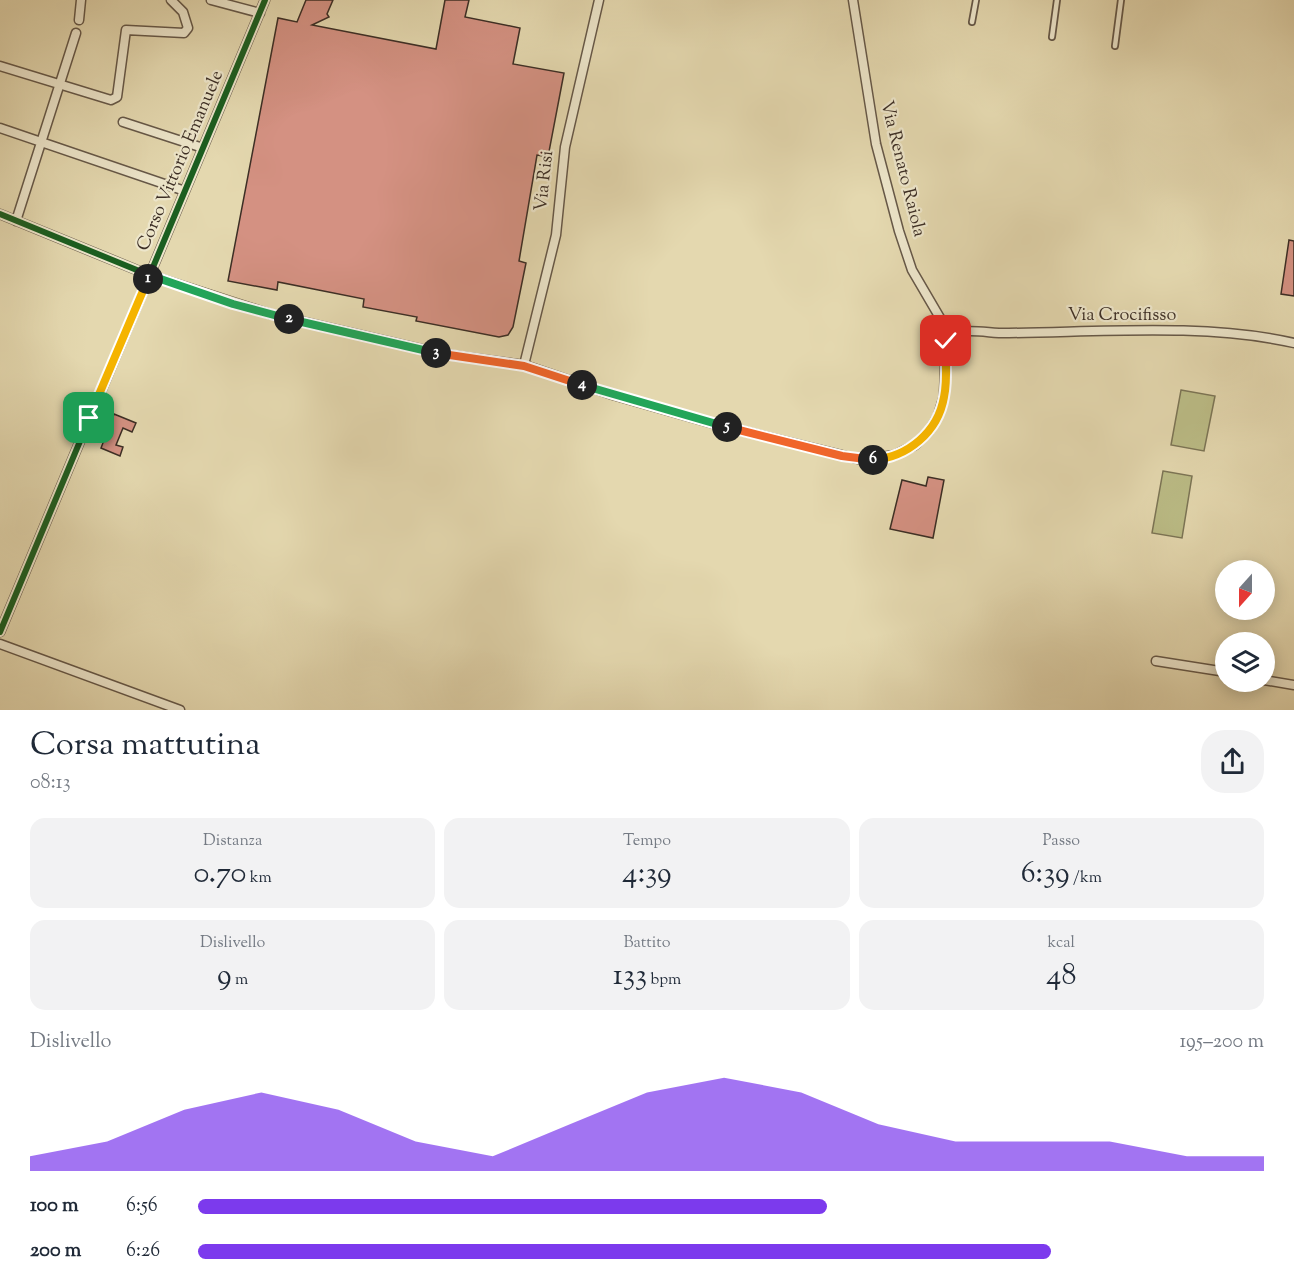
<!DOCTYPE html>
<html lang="it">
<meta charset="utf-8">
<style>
body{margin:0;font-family:"Sorts Mill Goudy",serif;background:#f2f2f3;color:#1f2937;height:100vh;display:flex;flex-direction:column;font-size:22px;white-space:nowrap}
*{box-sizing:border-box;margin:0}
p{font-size:20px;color:#747a83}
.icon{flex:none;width:33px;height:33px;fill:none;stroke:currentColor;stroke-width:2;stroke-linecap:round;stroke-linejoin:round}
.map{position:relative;height:710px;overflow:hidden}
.side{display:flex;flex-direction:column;background:#fff;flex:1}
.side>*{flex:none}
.needle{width:39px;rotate:201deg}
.controls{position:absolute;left:1215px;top:560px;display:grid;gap:12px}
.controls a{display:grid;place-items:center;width:60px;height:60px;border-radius:50%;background:#fff;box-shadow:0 3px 15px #0003;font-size:30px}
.pin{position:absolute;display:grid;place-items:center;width:51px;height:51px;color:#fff;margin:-26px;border-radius:12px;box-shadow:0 3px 9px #0006}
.km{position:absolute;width:30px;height:30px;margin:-15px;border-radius:50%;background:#222;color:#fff;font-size:16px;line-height:30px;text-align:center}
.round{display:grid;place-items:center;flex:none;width:63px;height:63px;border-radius:24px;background:#f2f2f3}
.head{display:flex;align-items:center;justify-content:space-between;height:102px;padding:0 30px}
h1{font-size:33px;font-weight:600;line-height:45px}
.metrics{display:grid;grid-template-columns:repeat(3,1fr);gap:9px;height:102px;padding:6px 30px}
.metrics div{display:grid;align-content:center;border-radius:15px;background:#f2f2f3;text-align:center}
.metrics b{font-size:30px;font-weight:600}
.metrics small{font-size:16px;font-weight:400}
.metrics p{font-size:16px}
.chart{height:168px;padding:12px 30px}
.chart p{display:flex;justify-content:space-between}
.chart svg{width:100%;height:108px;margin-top:6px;fill:#7c3aed;opacity:.7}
ul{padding:0 30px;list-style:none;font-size:20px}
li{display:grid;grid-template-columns:96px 72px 1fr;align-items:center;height:45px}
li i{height:15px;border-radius:8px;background:#7c3aed}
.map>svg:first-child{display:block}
.green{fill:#bbbc86;stroke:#7c7556;stroke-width:1.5}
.building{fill:#d49182;stroke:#3c2e25;stroke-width:1.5}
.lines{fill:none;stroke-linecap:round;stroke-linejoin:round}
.lane-casing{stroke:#665848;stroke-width:8}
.street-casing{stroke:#665848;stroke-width:11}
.lane{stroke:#ede6cb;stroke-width:4.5}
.street{stroke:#ede6cb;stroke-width:8}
.cycleway-casing{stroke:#ede6cb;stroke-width:10}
.cycleway{stroke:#1b5e20;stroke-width:6}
.split-1-casing{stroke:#fff;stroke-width:12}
.split-2-casing{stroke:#fff;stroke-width:12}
.split-3-casing{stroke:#fff;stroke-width:12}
.split-4-casing{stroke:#fff;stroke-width:12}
.split-5-casing{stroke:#fff;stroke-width:12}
.split-6-casing{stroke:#fff;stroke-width:12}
.split-7-casing{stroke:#fff;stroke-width:12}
.split-1{stroke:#f5b400;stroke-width:8}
.split-2{stroke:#22a559;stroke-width:8}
.split-3{stroke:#22a559;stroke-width:8}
.split-4{stroke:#f0652b;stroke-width:8}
.split-5{stroke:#22a559;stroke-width:8}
.split-6{stroke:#f0652b;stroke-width:8}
.split-7{stroke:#f5b400;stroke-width:8}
.labels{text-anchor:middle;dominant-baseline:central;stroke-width:4.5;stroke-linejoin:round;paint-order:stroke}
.street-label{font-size:18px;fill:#3c2e25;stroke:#ede6cb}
</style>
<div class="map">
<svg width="1294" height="710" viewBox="0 0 1294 710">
<rect width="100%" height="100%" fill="#e4d8af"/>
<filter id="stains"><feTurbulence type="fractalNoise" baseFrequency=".00333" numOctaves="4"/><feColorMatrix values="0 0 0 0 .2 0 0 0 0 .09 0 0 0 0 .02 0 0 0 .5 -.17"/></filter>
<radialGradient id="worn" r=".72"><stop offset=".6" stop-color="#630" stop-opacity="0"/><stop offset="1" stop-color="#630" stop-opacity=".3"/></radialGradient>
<!-- green -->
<path class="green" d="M1181 390 1215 396 1204 451 1171 445Z
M1163 471 1192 476 1182 538 1152 533Z"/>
<!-- building -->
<path class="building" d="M306 0H333L327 14 329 17 312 25 436 49 445 0H469L465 17 520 28 513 64 564 73 548 157 537 155 519 261 526 263 513 327 508 335 499 337 416 321 417 317 363 307 364 299 278 282 277 290 228 281 278 18 297 22Z
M1289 240 1294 241V296L1281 294Z
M114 414 136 423 132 432 123 428 116 445 123 447 120 456 101 448Z
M928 477 944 480 933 538 890 529 902 480 926 486Z"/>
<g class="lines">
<defs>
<path id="lane" d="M972 22 976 0
M1052 37 1057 0
M1115 46 1121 0"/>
<path id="street" d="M211 0 260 13
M853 0 876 144 899 231 912 270 950 335
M79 20 81 0
M0 66 111 100 117 97 126 30 184 33 188 28 183 12 171 0
M123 122 203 148
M0 128 185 191
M0 214 149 275 270 314 443 354 524 365 613 395 718 425 862 460 895 455 915 445 929 431 938 416 944 396 946 341 950 335
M16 221 76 33
M950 335C965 327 992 334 1009 333 1100 332 1206 323 1294 343
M524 365 556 235 565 147 599 0
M0 632 265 0
M0 644 180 710
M1156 661 1226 672
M1264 680 1294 685"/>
</defs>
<!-- lane casing -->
<use href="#lane" class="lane-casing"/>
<!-- street casing -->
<use href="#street" class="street-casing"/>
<!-- lane -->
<use href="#lane" class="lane"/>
<!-- street -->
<use href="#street" class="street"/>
<defs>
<path id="cycleway" d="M0 214 149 275 270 314 443 354 524 365 613 395 718 425 862 460 895 455 915 445 929 431 938 416 944 396 946 341 950 335
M0 632 265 0"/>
</defs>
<!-- cycleway casing -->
<use href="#cycleway" class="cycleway-casing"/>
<!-- cycleway -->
<use href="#cycleway" class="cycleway"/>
</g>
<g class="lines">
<defs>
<path id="split-1" d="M89 418 148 279"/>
<path id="split-2" d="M148 279 149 275 233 304 289 319"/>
<path id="split-3" d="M289 319 436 353"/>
<path id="split-4" d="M436 353 524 366 582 385"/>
<path id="split-5" d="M582 385 727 427"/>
<path id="split-6" d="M727 427 842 456 873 460"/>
<path id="split-7" d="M873 460C908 457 938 432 944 397 948 379 945 359 946 341"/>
</defs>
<!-- split-1 casing -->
<use href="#split-1" class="split-1-casing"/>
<!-- split-2 casing -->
<use href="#split-2" class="split-2-casing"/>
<!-- split-3 casing -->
<use href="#split-3" class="split-3-casing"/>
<!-- split-4 casing -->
<use href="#split-4" class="split-4-casing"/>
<!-- split-5 casing -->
<use href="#split-5" class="split-5-casing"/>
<!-- split-6 casing -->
<use href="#split-6" class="split-6-casing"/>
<!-- split-7 casing -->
<use href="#split-7" class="split-7-casing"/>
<!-- split-1 -->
<use href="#split-1" class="split-1"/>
<!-- split-2 -->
<use href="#split-2" class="split-2"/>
<!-- split-3 -->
<use href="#split-3" class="split-3"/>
<!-- split-4 -->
<use href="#split-4" class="split-4"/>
<!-- split-5 -->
<use href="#split-5" class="split-5"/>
<!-- split-6 -->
<use href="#split-6" class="split-6"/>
<!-- split-7 -->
<use href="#split-7" class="split-7"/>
</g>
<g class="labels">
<!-- street labels -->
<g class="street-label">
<text transform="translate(181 161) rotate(-67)">Corso Vittorio Emanuele</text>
<text transform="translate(902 169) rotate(76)">Via Renato Raiola</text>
<text transform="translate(545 181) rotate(-84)">Via Risi</text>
<text x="1122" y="316">Via Crocifisso</text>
</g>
</g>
<rect width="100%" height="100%" filter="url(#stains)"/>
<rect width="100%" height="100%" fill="url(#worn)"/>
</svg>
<div class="controls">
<a><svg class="needle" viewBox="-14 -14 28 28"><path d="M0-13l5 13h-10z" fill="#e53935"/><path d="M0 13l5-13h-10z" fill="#747a83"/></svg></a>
<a><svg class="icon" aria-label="layers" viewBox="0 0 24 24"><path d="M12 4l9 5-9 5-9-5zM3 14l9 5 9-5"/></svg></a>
</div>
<div class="pin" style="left:89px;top:418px;background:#1e9e55"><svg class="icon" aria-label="arrive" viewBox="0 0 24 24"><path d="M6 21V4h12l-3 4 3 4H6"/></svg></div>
<div class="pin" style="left:946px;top:341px;background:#d93025"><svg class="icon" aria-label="check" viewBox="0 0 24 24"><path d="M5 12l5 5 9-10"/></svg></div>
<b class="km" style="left:148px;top:279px">1</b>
<b class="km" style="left:289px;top:319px">2</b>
<b class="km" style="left:436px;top:353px">3</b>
<b class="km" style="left:582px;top:385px">4</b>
<b class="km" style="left:727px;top:427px">5</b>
<b class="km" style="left:873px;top:460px">6</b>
</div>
<section class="side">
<div class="head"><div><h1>Corsa mattutina</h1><p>08:13</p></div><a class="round"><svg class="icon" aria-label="share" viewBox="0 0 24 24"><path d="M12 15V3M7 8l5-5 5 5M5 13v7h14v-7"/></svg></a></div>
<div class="metrics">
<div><p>Distanza</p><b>0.70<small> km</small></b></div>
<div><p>Tempo</p><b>4:39</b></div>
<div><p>Passo</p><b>6:39<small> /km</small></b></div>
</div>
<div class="metrics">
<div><p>Dislivello</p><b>9<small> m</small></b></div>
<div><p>Battito</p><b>133<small> bpm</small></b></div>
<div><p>kcal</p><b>48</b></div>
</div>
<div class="chart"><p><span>Dislivello</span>195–200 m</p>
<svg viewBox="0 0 160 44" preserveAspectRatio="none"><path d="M0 44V38L10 32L20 19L30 12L40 19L50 32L60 38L70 25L80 12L90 6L100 12L110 25L120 32L130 32L140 32L150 38L160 38V44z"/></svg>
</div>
<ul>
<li><b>100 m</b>6:56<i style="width:59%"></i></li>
<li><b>200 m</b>6:26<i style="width:80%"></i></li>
</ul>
</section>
